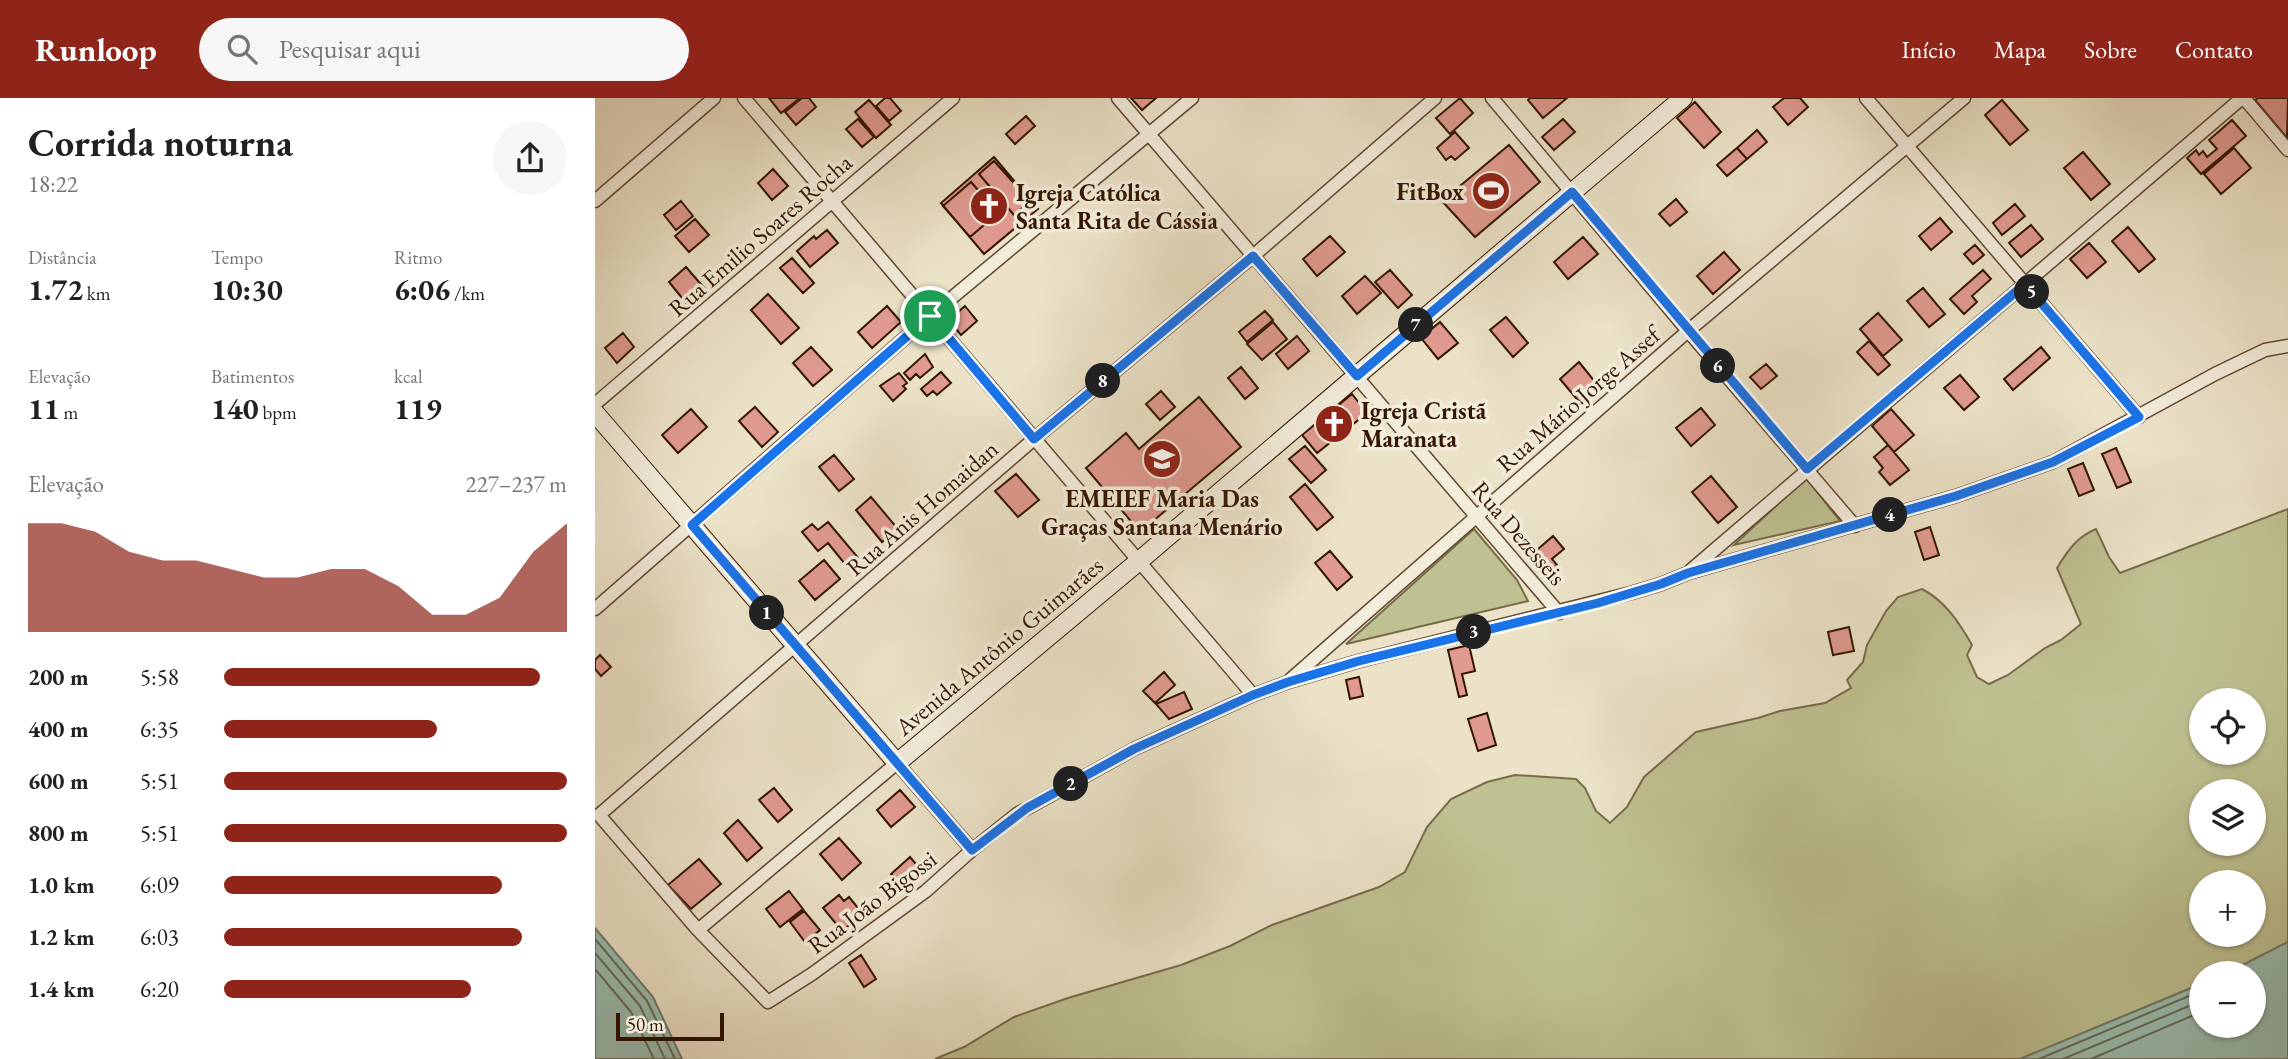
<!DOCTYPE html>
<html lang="pt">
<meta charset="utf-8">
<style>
body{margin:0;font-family:"EB Garamond",serif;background:#f6f6f6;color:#202124;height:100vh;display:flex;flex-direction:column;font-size:26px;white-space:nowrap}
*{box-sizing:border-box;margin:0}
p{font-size:23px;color:#757577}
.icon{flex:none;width:38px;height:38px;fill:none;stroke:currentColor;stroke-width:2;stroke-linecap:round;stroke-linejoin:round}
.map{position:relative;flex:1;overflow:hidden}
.details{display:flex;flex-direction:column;background:#fff;width:595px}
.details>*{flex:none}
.controls{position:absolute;left:1594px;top:590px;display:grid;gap:14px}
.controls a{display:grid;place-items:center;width:77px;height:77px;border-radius:50%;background:#fff;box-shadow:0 2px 5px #0004;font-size:35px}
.scale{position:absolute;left:21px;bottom:18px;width:108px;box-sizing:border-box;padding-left:7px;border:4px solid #341600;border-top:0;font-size:19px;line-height:24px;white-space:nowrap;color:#341600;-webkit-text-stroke:5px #f2ecdb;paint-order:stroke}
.pin{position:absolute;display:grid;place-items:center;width:60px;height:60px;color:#fff;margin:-30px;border:4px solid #fff;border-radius:50%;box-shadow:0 2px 7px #0007}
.km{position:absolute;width:35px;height:35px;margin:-18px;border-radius:50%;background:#222;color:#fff;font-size:19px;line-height:35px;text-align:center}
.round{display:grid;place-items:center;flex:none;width:74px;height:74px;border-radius:37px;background:#f6f6f6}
.overview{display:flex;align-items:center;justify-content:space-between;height:119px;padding:0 28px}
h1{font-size:38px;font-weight:700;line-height:52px}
.figures{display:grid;grid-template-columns:repeat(3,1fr);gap:10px;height:119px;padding:7px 28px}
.figures div{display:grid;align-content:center}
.figures b{font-size:30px;font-weight:700}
.figures small{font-size:19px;font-weight:400}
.figures p{font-size:19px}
.chart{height:196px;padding:14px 28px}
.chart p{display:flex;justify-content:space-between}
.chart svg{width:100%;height:126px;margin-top:7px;fill:#8f2418;opacity:.7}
ul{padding:0 28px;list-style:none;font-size:23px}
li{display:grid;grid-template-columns:112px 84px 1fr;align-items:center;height:52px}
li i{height:18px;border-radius:9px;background:#8f2418}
header{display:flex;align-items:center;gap:42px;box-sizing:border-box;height:98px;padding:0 35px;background:#8f2418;color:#fff}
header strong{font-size:33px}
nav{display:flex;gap:38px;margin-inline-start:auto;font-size:24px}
.search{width:490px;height:63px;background:#f6f6f6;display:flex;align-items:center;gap:18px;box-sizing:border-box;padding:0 24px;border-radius:38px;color:#757577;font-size:26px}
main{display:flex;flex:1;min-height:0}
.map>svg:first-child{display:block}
.green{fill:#bec191;stroke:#796c48;stroke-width:2;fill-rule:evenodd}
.water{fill:#99beb1;stroke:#717b6a;stroke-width:2}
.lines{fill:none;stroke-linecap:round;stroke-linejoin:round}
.shore{stroke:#666a58;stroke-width:2}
.building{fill:#e09a8f;stroke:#341600;stroke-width:2}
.street-casing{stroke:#624932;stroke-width:15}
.secondary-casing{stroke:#341600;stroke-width:20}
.street{stroke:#f2ecdb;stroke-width:12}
.secondary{stroke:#f2ecdb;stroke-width:18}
.route-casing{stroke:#fff;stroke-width:14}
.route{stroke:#1a73e8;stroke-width:9}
.labels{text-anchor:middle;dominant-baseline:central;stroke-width:7;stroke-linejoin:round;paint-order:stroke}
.poi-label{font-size:24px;font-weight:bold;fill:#341600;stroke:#f2ecdb;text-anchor:start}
.street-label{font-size:24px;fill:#341600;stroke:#f2ecdb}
</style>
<header>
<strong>Runloop</strong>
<div class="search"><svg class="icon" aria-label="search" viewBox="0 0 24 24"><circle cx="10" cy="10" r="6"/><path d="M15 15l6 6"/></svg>Pesquisar aqui</div>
<nav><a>Início</a><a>Mapa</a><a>Sobre</a><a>Contato</a></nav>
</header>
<main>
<section class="details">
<div class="overview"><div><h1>Corrida noturna</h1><p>18:22</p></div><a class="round"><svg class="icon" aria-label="share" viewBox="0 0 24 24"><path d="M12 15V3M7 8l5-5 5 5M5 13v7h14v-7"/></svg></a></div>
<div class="figures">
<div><p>Distância</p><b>1.72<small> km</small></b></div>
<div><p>Tempo</p><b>10:30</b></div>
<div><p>Ritmo</p><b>6:06<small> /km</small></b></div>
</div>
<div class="figures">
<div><p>Elevação</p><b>11<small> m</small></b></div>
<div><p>Batimentos</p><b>140<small> bpm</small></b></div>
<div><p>kcal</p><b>119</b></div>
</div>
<div class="chart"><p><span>Elevação</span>227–237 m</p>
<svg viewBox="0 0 160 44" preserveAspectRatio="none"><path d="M0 44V6L10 6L20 9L30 16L40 19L50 19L60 22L70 25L80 25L90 22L100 22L110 28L120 38L130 38L140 32L150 16L160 6V44z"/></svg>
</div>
<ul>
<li><b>200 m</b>5:58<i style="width:92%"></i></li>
<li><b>400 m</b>6:35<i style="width:62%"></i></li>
<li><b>600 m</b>5:51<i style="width:100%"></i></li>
<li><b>800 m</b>5:51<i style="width:100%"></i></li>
<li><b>1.0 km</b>6:09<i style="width:81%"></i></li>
<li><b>1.2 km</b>6:03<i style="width:87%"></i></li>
<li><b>1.4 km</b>6:20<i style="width:72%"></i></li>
</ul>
</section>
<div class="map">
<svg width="1693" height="961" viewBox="0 0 1693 961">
<rect width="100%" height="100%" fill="#ebe2c7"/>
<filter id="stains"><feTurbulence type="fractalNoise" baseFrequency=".00286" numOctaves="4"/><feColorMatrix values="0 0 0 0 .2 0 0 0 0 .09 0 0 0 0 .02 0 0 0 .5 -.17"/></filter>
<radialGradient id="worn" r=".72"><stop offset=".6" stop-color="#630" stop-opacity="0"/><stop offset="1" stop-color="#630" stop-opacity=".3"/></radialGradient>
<!-- green -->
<path class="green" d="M1211 380 1245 423 1139 447Z
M1693 411V844L1632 875H1606V886L1425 961H340L369 949 419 919 473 900 586 867 635 848 677 827 784 789 810 774 832 729 856 701 892 684 920 677 981 681 990 690 1001 713 1015 725 1032 709 1049 679 1101 634 1163 620 1185 613 1230 605 1256 590 1252 582 1268 564 1272 547 1291 513 1303 499 1327 491C1350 503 1364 524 1377 547L1372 557 1382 579 1394 586 1413 577 1450 550 1466 542 1486 526 1462 470C1473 452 1482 439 1501 431L1514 459 1525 475ZM1606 602H1659V654H1606ZM1606 693H1659V746H1606ZM1606 784H1659V836H1606Z
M879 431 922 482 933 503 751 546Z"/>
<!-- water -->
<path class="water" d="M0 830 58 899 87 961H0Z
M1693 844V961H1425L1606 886V928H1659V875H1632Z"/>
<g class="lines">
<!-- shore -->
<path class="shore" d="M0 841 52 903 80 961
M0 855 45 908 70 961
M0 871 36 914 59 961
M1444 961 1606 893
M1468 961 1606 903
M1496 961 1606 914"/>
</g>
<!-- building -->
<path class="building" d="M174 0H205L186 15Z
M207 0H214L221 9 201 27 190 14Z
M290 0H295L306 13 294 23 281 8Z
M536 0H561L547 12Z
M865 0 878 15 855 36 841 20Z
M935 0H972L948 20 933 2Z
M1189 0H1205L1213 9 1193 27 1178 9Z
M1663 0H1693L1692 40 1660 2Z
M274 2 296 27 281 40 260 14Z
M1407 2 1433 32 1415 47 1390 17Z
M1100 4 1126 34 1109 50 1082 20Z
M431 18 440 28 420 46 411 36Z
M263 21 279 39 267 49 251 31Z
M968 21 980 34 959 52 947 39Z
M1637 22 1651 38 1606 76 1592 60 1601 52 1604 57 1608 53 1612 59 1622 51 1614 42Z
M1162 32 1172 44 1152 61 1142 50Z
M860 34 874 50 860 62 856 58 851 62 842 50Z
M914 47 945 84 880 139 847 103Z
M1142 50 1152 61 1132 78 1122 67Z
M1639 50 1656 70 1626 96 1609 76Z
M1488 54 1515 86 1496 102 1469 70Z
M399 59 443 111 389 156 346 105Z
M399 63 435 103 419 117 384 76Z
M178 71 193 88 177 102 163 85Z
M376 84 403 115 375 139 348 108Z
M1081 101 1092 114 1075 128 1064 116Z
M86 103 98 118 81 132 69 117Z
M1420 106 1430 118 1407 137 1398 125Z
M1345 120 1357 134 1336 152 1324 138Z
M100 121 114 137 94 154 80 138Z
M1436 127 1448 141 1426 159 1414 145Z
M1533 129 1560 161 1544 174 1517 143Z
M232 132 243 145 215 169 202 153 219 138 221 141Z
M735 138 750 154 722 178 708 161Z
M988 139 1003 156 973 181 959 164Z
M1494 145 1511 164 1492 180 1475 161Z
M1380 147 1389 157 1378 166 1369 156Z
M1129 154 1145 172 1118 196 1102 178Z
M197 160 219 185 208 195 185 170Z
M91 169 110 191 92 206 74 184Z
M795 172 817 197 803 210 780 184Z
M1388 172 1396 181 1377 198 1382 204 1369 216 1355 201Z
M770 178 786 195 762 216 747 198Z
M1328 190 1350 216 1334 229 1312 203Z
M173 196 204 230 186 246 156 212Z
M292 208 306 224 277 250 263 234Z
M370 208 382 223 366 237 354 222Z
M670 213 678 222 652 244 644 234Z
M1283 215 1307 242 1288 258 1265 231Z
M911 219 933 245 918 259 895 232Z
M678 224 692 241 667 262 652 246Z
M845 224 863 245 843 261 826 240Z
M28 235 39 249 22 265 10 250Z
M702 238 714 253 693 271 681 256Z
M1274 243 1295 267 1283 277 1262 254Z
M216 249 237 272 218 288 198 265Z
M1446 249 1455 260 1418 292 1409 281Z
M330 256 338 269 325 280 321 276 315 282 309 275Z
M984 264 1005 290 986 306 965 281Z
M1171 266 1182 278 1166 291 1155 279Z
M646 269 663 290 650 301 633 280Z
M346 274 356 285 342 297 338 293 332 298 326 291Z
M304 275 312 285 308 288 311 291 298 303 285 288Z
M1365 277 1384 299 1369 312 1349 290Z
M566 293 580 309 565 322 551 306Z
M757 296 772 315 722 355 707 337Z
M604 299 646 349 545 434 491 370 531 335 544 351Z
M160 309 183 334 167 349 144 323Z
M1106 310 1120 327 1096 348 1081 330Z
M96 311 112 329 83 355 67 337Z
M1296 311 1319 337 1299 354 1277 328Z
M1293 347 1314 372 1295 387 1284 374 1288 370 1279 359Z
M710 348 731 372 716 385 694 361Z
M1521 350 1536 384 1522 390 1507 356Z
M239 357 259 381 244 393 224 369Z
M1488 365 1499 392 1484 398 1473 371Z
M421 376 444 402 423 419 400 393Z
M1116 378 1142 409 1123 425 1097 394Z
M710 386 738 419 722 432 695 399Z
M276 399 303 431 287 444 261 412Z
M233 424 265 462 254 471 233 445 223 453 207 434 217 426 223 432Z
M1335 429 1344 457 1329 462 1320 434Z
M958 438 969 451 957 461 962 467 950 476 935 458Z
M735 453 757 479 742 492 720 465Z
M229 462 245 481 220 502 204 483Z
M1254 529 1259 553 1238 557 1233 534Z
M874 547 880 573 867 576 872 597 864 599 853 552Z
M5 557 16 569 6 578 0 571V562Z
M569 574 580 587 560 605 548 593Z
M764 579 768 598 755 601 751 582Z
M589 594 597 611 574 621 561 606Z
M892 615 901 647 883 653 873 621Z
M179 690 197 712 183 724 164 702Z
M305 692 320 709 296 729 282 712Z
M143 722 167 750 152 763 129 735Z
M244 740 266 765 247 782 225 756Z
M315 759 326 772 307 789 296 776Z
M104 761 126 786 96 811 73 787Z
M194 793 208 811 185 829 171 811Z
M244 797 249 803 254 799 268 816 247 833 228 810Z
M209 813 225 832 210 844 195 824Z
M266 857 281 881 269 889 254 865Z"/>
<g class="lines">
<defs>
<path id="street" d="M149 0 658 597
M523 0 964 515
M840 0 658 158 439 341 4 717 103 832 173 904 217 876 331 793 377 752 422 716 539 651 658 597 693 584 764 563 1036 495 1066 486 1093 475 1361 398 1458 364 1620 276 1670 252 1693 248
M897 0 1093 233 1260 428
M1271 0 1544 319
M1649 0 1693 52
M0 103 119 0
M0 306 358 0
M1096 472 1647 0
M0 511 335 218 597 0
M696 581 1093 233 1369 0
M103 832 302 665 377 752"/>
<path id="secondary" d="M0 315 302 665 544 463 1088 0"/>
</defs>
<!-- street casing -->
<use href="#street" class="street-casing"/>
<!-- secondary casing -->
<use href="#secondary" class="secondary-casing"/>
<!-- street -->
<use href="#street" class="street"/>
<!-- secondary -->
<use href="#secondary" class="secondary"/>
</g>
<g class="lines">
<defs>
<path id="route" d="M977 94 1212 371 1430 186 1544 319 1458 364 1361 398 1093 475 1066 486 1003 505 764 563 693 584 658 597 539 651 432 710 377 752 97 427 335 218 439 341 658 158 762 278Z"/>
</defs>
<!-- route casing -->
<use href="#route" class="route-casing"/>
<!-- route -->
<use href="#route" class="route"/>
</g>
<!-- icons -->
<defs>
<symbol id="stadium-disc" viewBox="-11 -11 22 22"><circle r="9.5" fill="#8f2418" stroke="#f2ecdb"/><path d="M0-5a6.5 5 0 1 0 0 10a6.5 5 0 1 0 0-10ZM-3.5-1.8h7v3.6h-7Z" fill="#fff"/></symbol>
<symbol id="church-disc" viewBox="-11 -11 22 22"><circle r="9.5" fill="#8f2418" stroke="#f2ecdb"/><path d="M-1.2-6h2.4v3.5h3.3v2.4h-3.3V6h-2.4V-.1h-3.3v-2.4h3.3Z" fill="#fff"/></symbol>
<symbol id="school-disc" viewBox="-11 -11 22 22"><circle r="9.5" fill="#8f2418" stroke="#f2ecdb"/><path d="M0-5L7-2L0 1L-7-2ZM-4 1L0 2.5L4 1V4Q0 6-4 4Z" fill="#fff"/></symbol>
</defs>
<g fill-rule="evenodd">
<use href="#stadium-disc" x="874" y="71" width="44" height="44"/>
<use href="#church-disc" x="372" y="86" width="44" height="44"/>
<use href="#church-disc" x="717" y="304" width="44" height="44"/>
<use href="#school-disc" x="545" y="339" width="44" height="44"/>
</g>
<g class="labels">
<!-- poi labels -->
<g class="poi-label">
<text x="869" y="93" text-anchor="end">FitBox</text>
<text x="421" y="94">Igreja Católica<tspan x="421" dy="28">Santa Rita de Cássia</tspan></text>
<text x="766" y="312">Igreja Cristã<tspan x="766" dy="28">Maranata</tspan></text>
<text x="567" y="400" text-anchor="middle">EMEIEF Maria Das<tspan x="567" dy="28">Graças Santana Menário</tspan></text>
</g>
<!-- street labels -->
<g class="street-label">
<text transform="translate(165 137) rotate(-41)">Rua Emilio Soares Rocha</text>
<text transform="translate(983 301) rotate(-41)">Rua Mário Jorge Assef</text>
<text transform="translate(327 410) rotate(-41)">Rua Anis Homaidan</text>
<text transform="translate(924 435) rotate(49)">Rua Dezesseis</text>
<text transform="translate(404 548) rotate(-40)">Avenida Antônio Guimarães</text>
<text transform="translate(277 804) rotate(-37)">Rua João Bigossi</text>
</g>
</g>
<rect width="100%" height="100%" filter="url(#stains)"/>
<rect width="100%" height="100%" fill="url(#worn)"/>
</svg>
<div class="controls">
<a><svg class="icon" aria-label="locate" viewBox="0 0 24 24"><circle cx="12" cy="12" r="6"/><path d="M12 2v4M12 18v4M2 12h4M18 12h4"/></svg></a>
<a><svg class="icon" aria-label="layers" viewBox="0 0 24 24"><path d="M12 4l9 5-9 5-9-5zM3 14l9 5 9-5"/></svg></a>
<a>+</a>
<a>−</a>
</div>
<div class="scale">50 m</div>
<div class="pin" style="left:335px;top:218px;background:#1e9e55"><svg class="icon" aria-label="arrive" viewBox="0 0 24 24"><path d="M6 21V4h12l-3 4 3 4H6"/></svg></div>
<b class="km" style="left:172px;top:515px">1</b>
<b class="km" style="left:476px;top:686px">2</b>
<b class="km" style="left:879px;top:534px">3</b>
<b class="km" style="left:1295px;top:417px">4</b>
<b class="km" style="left:1437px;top:194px">5</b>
<b class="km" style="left:1123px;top:268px">6</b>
<b class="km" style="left:821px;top:227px">7</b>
<b class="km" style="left:508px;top:283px">8</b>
</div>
</main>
